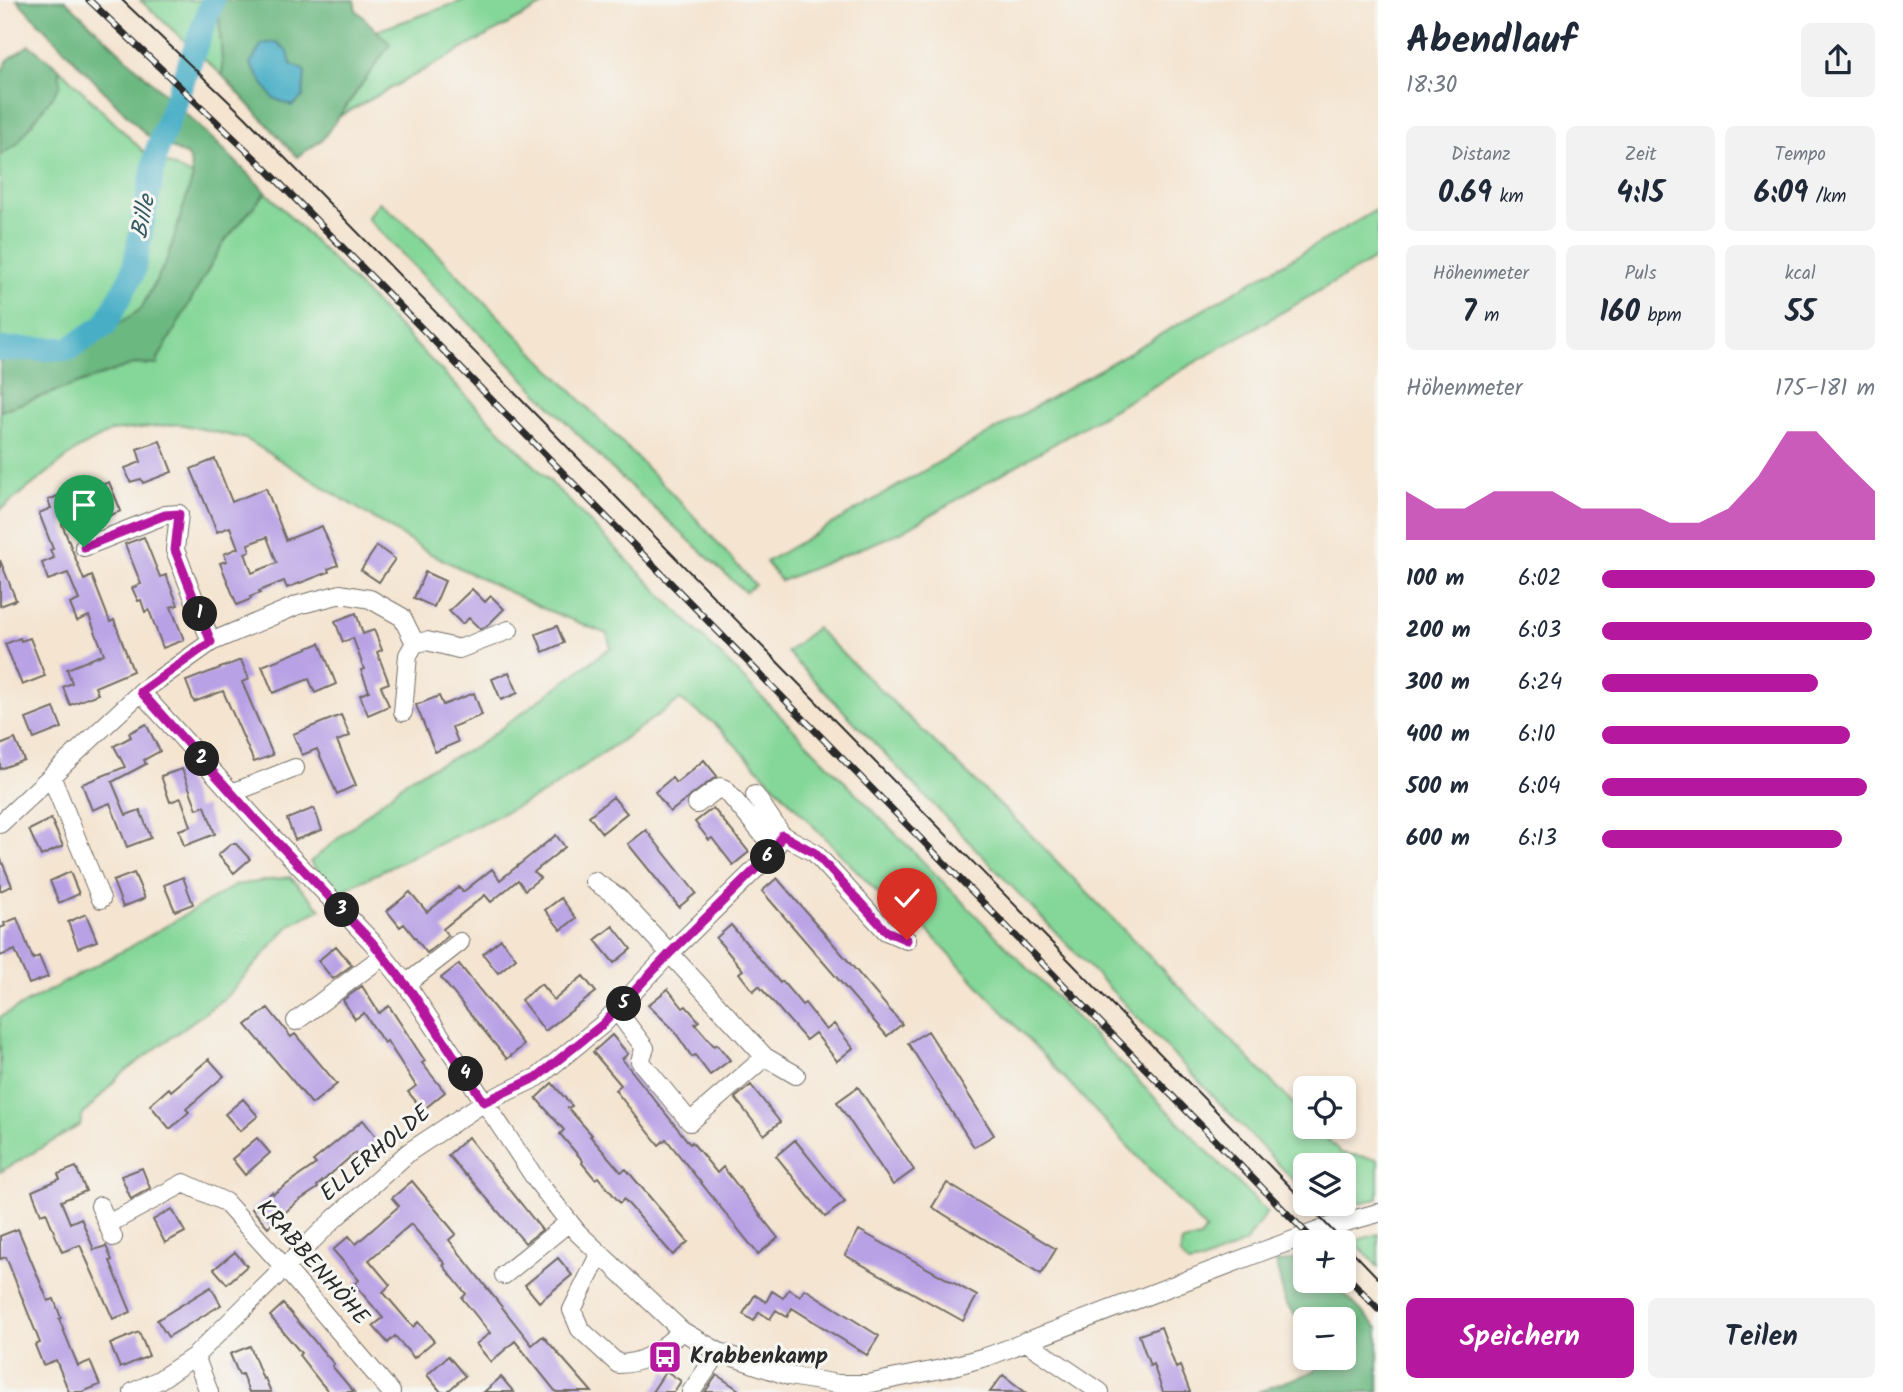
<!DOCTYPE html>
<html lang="de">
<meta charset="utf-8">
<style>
body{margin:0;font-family:Kalam,sans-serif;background:#f2f2f3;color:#1f2937;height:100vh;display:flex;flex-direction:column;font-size:26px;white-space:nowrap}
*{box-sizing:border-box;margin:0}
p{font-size:23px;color:#747a83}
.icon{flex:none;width:38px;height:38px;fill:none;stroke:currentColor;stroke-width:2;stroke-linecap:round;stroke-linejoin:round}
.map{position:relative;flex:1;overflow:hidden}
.side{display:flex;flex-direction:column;background:#fff;width:525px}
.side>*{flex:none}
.controls{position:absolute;left:1293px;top:1076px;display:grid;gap:14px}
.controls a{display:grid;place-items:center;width:63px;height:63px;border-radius:10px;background:#fff;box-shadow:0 4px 10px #0003;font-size:35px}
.pin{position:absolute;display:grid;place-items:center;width:60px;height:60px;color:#fff;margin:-72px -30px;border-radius:50% 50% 50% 0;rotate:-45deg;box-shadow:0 0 7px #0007}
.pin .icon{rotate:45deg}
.km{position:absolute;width:35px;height:35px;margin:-18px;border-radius:50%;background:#222;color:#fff;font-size:19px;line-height:35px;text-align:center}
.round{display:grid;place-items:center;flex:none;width:74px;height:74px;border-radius:10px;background:#f2f2f3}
.headline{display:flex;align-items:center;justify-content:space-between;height:119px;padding:0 28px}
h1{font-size:38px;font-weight:700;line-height:52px}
.metrics{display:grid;grid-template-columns:repeat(3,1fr);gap:10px;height:119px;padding:7px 28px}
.metrics div{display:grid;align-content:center;border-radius:10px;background:#f2f2f3;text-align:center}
.metrics b{font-size:30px;font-weight:700}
.metrics small{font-size:19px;font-weight:400}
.metrics p{font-size:19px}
.chart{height:196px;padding:14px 28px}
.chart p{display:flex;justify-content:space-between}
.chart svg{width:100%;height:126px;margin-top:7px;fill:#b5179e;opacity:.7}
.primary-button{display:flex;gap:14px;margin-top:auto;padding:14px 28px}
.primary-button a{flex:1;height:80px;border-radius:10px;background:#b5179e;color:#fff;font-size:28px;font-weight:700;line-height:80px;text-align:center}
.primary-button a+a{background:#f2f2f3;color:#1f2937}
ul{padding:0 28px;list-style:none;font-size:23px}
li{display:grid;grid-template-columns:112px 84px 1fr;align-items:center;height:52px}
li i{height:18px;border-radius:9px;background:#b5179e}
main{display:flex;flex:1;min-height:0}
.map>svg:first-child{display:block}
.green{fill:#85d799;stroke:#588162;stroke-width:2}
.forest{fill:#6cb881;stroke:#4c7256;stroke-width:2}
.water{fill:#47aec6;stroke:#396c78;stroke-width:2}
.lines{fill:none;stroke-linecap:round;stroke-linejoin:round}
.river{stroke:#47aec6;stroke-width:24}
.building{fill:#b9a1e5;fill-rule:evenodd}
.minor-casing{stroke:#716c65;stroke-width:20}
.minor{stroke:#fff;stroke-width:18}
.tram{stroke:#2b2b2b;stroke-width:2}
.rail-casing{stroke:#2b2b2b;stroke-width:7}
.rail{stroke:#f6f6f2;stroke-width:4.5;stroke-dasharray:13;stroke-linecap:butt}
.route-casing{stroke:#fff;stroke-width:14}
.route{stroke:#b5179e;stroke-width:9}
.labels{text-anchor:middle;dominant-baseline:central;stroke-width:6;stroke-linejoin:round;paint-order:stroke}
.street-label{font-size:23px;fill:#2b2b2b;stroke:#f6f6f2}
.poi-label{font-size:23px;font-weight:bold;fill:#2b2b2b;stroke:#f6f6f2;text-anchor:start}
.water-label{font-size:24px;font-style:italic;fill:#355961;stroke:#f6f6f2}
</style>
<main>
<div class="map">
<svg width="1378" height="1392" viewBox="0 0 1378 1392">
<rect width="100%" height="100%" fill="#f6f6f2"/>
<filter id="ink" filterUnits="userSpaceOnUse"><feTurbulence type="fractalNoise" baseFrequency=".0143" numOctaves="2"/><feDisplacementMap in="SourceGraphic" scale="14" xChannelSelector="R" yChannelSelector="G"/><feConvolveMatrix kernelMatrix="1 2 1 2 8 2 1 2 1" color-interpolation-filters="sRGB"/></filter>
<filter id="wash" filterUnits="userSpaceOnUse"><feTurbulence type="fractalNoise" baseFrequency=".00686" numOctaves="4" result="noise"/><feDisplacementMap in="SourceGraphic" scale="28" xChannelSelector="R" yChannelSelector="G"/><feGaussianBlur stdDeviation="1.57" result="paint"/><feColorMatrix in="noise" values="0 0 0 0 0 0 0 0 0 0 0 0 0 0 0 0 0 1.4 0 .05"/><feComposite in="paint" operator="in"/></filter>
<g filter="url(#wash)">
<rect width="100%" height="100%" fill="#f4e4d0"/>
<!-- green -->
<path class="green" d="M140 0H218L223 76Z
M465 0H552L340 116 390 44 376 31Z
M59 68 144 152 193 176 167 260 141 309 67 359H0V149L59 86Z
M266 192 1267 1212 1245 1243 1202 1262 1188 1264 1180 1254 1182 1242 1200 1238 1206 1230 924 927 886 901 715 724 680 700 545 793 337 893 310 862 411 777 476 747 611 647 607 634 542 608 431 554 246 439 180 424 111 431 78 449 0 510V411L133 364 158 365V359L223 243Z
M379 202 414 230 690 512 755 585 745 592 611 468 367 218Z
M1378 209V257L901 532 781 581 766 562Z
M816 628 1029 833 1305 1116 1306 1127H1316L1341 1153 1378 1159V1199L1323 1210 1317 1204H1344V1166H1306L1305 1192 787 652Z
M290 877 321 909 290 925 226 997 120 1075 82 1116 80 1125 0 1172V1017L132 946 236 885Z
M1378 1234V1267L1354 1241Z"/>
<!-- forest -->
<path class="forest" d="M17 0H65L223 149 266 192 223 243 158 359V365L133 364 0 411V359H67L141 309 167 260 193 177 189 157 145 134Z
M218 0H354L356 10 390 44 322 140 297 157 223 76Z
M29 45 59 68 60 86 16 145 0 155V74L8 60Z
M1297 1259 1305 1260 1306 1281H1332L1378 1328V1392H1257L1315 1371 1326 1358H1344V1320H1306L1305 1329 1285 1302 1276 1263Z"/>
<!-- water -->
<path class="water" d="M277 42 288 52 291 64 305 71 303 97 292 106 273 98 250 64 262 44Z"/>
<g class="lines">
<!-- river -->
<path class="river" d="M0 349H69L105 325 133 273 157 150 213 0"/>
</g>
<g id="blocks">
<!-- building -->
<path class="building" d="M160 441 172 472 143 483 141 479 130 482 125 468 141 462 137 449Z
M215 459 232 502 266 488 286 540 322 526 338 565 328 569 329 572 287 588 284 581 259 591 260 593 250 597 251 599 237 605 220 563 227 561 224 554 238 548 230 527 217 532 191 469ZM267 537 277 563 252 573 245 553 250 551 248 544Z
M109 482 121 511 94 522 87 504 96 500 92 489Z
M67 492 77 518 62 524 84 580 92 576 110 622 114 620 133 671 95 687 98 694 70 705 63 687 72 683 67 669 104 654 89 616 77 621 70 604 79 600 68 573 48 580 42 563 54 558 50 550 53 549 39 513 51 508 48 500Z
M144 537 160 577 166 575 178 605 171 607 184 640 163 648 149 610 145 612 141 600 138 601 132 588 141 584 125 544Z
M377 546 395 559 379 582 361 570Z
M0 560 16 600 0 606Z
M425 572 445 581 434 607 414 598Z
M472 589 485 602 491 596 504 609 487 626 480 629 469 618 462 624 449 611Z
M356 613 363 634 374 630 382 650 377 652 389 683 381 686 389 706 368 715 360 695 369 691 361 670 364 669 353 638 343 642 335 621Z
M557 626 564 643 543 652 536 634Z
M20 638 21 641 30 638 45 676 22 685 5 644Z
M320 643 336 684 315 693 309 679 273 693 262 666Z
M241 660 249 679 242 682 273 755 254 762 223 691 194 702 186 681Z
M509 672 518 693 501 700 492 679Z
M474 693 482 715 452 727 458 742 435 752 416 705 439 696 443 705Z
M54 708 62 728 34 739 26 719Z
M341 715 350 736 337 741 356 785 337 794 317 749 302 755 293 734Z
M146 724 160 751 144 760 146 764 112 782 126 815 140 810 151 838 127 847 110 803 92 810 82 784 125 767 114 746 131 737 129 733Z
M15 739 24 760 0 769V745Z
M704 760 717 776 670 812 655 792 672 778 676 783Z
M182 769 197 809 205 806 215 834 184 846 179 830 191 826 181 798 170 802 161 776Z
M613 797 627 813 602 833 589 816Z
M314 808 322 830 295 840 287 819Z
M713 808 749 852 733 865 712 838 709 840 695 822Z
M51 819 63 846 41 856 29 830Z
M646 830 696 893 679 907 628 844Z
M556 835 565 847 534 872 540 878 525 890 518 880 491 902 485 895 443 929 448 936 427 953 404 924 400 927 387 911 410 892 427 912 459 887 463 892 492 869 500 880Z
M231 844H236L250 859 234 873 218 855Z
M0 857 12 886 0 891Z
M70 872 79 894 59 903 50 881Z
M134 873 145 898 123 907 113 881Z
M183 877 193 904 175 911 164 885Z
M777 878 902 1024 887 1036 762 891Z
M561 898 576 918 561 930 545 910Z
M86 914 97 941 78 948 68 922Z
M17 918 33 959 39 956 48 977 29 984 15 950 0 956V928L5 926 4 923Z
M731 925 780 983 782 981 802 1005 805 1003 826 1030 834 1024 853 1048 837 1061 815 1033 806 1040 759 986 753 991 739 973 743 970 716 938Z
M613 926 631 949 614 963 595 940Z
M501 939 516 958 498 973 483 954Z
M336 946 352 965 333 979 318 961Z
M459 964 524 1045 507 1059 441 978Z
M583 976 596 992 545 1031 521 1000 541 984 554 1000Z
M362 986 379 1013 389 1006 425 1061 422 1063 445 1092 423 1110 408 1092 416 1086 387 1041 384 1043 364 1013 355 1019 343 1000Z
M668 989 683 1008 686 1006 699 1021 695 1024 714 1046 717 1044 730 1060 710 1075 695 1055 692 1057 673 1029 648 1005Z
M268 1008 291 1037 295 1034 337 1084 312 1104 246 1025Z
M928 1031 994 1135 974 1147 908 1043Z
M612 1035 628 1054 622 1059 690 1144 692 1142 717 1173 723 1167 778 1238 758 1254 666 1139 659 1145 615 1090 621 1085 593 1052Z
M209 1059 224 1076 186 1109 189 1112 170 1129 150 1105 169 1088 171 1091Z
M552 1083 572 1106 568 1108 592 1135 590 1136 621 1172 626 1169 688 1242 673 1255 624 1199 620 1203 598 1177 595 1179 582 1163 583 1161 560 1134 564 1130 536 1098Z
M751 1085 780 1122 764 1135 735 1098Z
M858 1087 914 1170 893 1185 837 1102Z
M243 1099 258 1116 240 1131 225 1114Z
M363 1120 379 1140 358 1157 355 1153 317 1186 318 1188 297 1202 268 1227 252 1209 272 1192 273 1194 316 1164 313 1161Z
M468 1137 542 1230 525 1243 467 1175 466 1176 448 1155Z
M257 1138 270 1153 245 1175 232 1159Z
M795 1140 845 1202 825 1217 776 1156Z
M76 1167 86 1191 61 1201 70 1223 81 1218 94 1250 106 1246 112 1260 110 1261 131 1312 113 1319 80 1245 62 1252 46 1212 41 1214 32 1191 60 1179 58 1174Z
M142 1168 150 1188 131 1199 121 1176Z
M412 1181 456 1234 449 1240 532 1345 543 1336 592 1392H556L515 1341 491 1362 476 1344 490 1333 462 1298 466 1294 443 1265 445 1264 411 1224 369 1260 390 1285 383 1292 413 1327 418 1322 434 1341 414 1358 395 1336 388 1343 373 1326 383 1318 354 1284 359 1280 333 1250 349 1236 356 1244 399 1206 392 1198Z
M947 1183 1056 1249 1041 1274 932 1207Z
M172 1209 185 1232 165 1243 153 1220Z
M18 1229 48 1301 54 1299 61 1318 59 1319 78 1366 90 1361 100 1385 82 1392H69L56 1360 43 1365 35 1345 40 1343 6 1257 0 1259V1236Z
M859 1230 977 1296 963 1321 845 1255Z
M235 1252 247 1266 227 1284 214 1269Z
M558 1258 572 1275 539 1302 525 1285Z
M211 1287 221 1305 168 1337 157 1320Z
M789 1289 800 1296 805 1289 879 1336 867 1355 792 1308 787 1317 776 1310 770 1319 759 1312 754 1321 743 1314 755 1295 766 1302 772 1291 783 1298Z
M283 1304 334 1364 332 1366 354 1392H329L321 1383 299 1355 301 1353 270 1316Z
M1161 1327 1176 1368 1180 1366 1190 1392H1163L1153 1364 1150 1366 1139 1335Z
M139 1332 149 1356 120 1368 110 1344Z
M250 1346 263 1379 265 1378 271 1392H249L242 1374 239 1375 230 1354Z
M448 1356 465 1376 447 1392H441L427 1375Z
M666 1371 681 1381 674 1392H652Z
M717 1375 742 1392H705Z
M1003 1375 1025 1392H990Z
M501 1377 514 1392H484Z"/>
</g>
</g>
<g filter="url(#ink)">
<use href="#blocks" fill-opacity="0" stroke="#716c65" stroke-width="2"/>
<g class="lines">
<defs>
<path id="minor" d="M84 547 165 515 179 514 175 550 211 642
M415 643 427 641 459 649 509 630
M141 692 257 821 372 942 406 984 537 1181 577 1232 682 1331 719 1352 789 1376 838 1384H867L946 1368 989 1356 1266 1250 1338 1224 1378 1213
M403 712 408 655 415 643
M51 776 101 899
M232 793 295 768
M755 795 782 835 815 853 886 931 907 940
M697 804 720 787 725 789 775 849
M0 824 141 692 211 642 298 605 341 594 370 599 402 617 415 643
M594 881 618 897 765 1057 796 1075
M406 984 460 942
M617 1011 645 1048 640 1061 690 1122 765 1057
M296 1021 383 956
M100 1206 113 1237
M108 1224 184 1183 225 1202 285 1268 391 1392
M599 1255 572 1310 580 1329 618 1364C646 1364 662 1348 682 1331
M504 1275 569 1222
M1025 1341 1100 1392
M195 1356 209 1392
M133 1392 159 1380 195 1356 335 1218 409 1152 483 1103 538 1077 603 1024 671 952 773 852 782 835
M691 1392 719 1352"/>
</defs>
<!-- minor casing -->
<use href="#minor" class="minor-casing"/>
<!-- minor -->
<use href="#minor" class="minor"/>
<!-- tram -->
<path class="tram" d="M122 0 245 117 1306 1203
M1307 1204 1378 1278"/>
<defs>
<path id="rail" d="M89 0 265 168 1315 1242
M1344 1273 1378 1309"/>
</defs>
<!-- rail casing -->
<use href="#rail" class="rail-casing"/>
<!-- rail -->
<use href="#rail" class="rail"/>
</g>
</g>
<g class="lines" filter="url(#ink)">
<defs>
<path id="route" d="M84 547 165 515 179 514 175 550 211 642 141 692 257 821 372 942 413 994 484 1102 537 1077 603 1024 671 952 773 852 782 835 815 853 886 931 907 940"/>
</defs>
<!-- route casing -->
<use href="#route" class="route-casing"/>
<!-- route -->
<use href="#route" class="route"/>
</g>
<!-- icons -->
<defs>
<symbol id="bus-square" viewBox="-11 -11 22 22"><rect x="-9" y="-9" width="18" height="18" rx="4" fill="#b5179e" stroke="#f6f6f2"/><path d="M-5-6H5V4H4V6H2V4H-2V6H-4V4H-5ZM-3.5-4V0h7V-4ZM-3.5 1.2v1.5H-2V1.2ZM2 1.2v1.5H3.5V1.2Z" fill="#fff"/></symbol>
</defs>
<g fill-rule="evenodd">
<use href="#bus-square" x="646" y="1338" width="38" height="38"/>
</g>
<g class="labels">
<!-- street labels -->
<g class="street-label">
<text transform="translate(376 1154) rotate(-40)">ELLERHOLDE</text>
<text transform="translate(312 1263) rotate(49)">KRABBENHÖHE</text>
</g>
<!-- poi labels -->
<g class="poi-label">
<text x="690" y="1357">Krabbenkamp</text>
</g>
<!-- water labels -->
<g class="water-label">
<text transform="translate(144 217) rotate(-79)">Bille</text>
</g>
</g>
</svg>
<div class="controls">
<a><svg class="icon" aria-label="locate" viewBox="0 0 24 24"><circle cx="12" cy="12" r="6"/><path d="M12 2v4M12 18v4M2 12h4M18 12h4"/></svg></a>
<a><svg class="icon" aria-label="layers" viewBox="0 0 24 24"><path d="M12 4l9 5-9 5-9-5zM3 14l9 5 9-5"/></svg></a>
<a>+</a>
<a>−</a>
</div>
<div class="pin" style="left:84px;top:547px;background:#1e9e55"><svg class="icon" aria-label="arrive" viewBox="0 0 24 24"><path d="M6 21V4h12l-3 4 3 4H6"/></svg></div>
<div class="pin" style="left:907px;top:940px;background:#d93025"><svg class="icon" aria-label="check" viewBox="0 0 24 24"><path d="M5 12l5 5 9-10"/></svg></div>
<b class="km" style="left:200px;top:614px">1</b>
<b class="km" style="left:202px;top:759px">2</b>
<b class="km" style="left:342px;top:910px">3</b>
<b class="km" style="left:466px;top:1074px">4</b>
<b class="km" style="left:624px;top:1004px">5</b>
<b class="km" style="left:768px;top:857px">6</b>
</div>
<section class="side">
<div class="headline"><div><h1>Abendlauf</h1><p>18:30</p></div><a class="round"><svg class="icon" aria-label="share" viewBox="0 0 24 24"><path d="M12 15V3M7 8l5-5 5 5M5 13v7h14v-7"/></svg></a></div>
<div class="metrics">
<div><p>Distanz</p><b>0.69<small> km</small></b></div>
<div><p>Zeit</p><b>4:15</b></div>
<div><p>Tempo</p><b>6:09<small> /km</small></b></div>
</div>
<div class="metrics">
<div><p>Höhenmeter</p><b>7<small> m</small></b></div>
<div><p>Puls</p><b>160<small> bpm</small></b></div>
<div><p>kcal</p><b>55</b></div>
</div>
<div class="chart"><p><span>Höhenmeter</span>175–181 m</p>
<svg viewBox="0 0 160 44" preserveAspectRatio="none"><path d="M0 44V27L10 33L20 33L30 27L40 27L50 27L60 33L70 33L80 33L90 38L100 38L110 33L120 22L130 6L140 6L150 17L160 27V44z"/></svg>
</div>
<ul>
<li><b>100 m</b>6:02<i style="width:100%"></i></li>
<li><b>200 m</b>6:03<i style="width:99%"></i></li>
<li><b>300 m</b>6:24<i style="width:79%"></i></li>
<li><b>400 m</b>6:10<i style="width:91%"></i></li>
<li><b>500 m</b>6:04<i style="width:97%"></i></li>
<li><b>600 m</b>6:13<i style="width:88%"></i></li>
</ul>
<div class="primary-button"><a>Speichern</a><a>Teilen</a></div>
</section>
</main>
